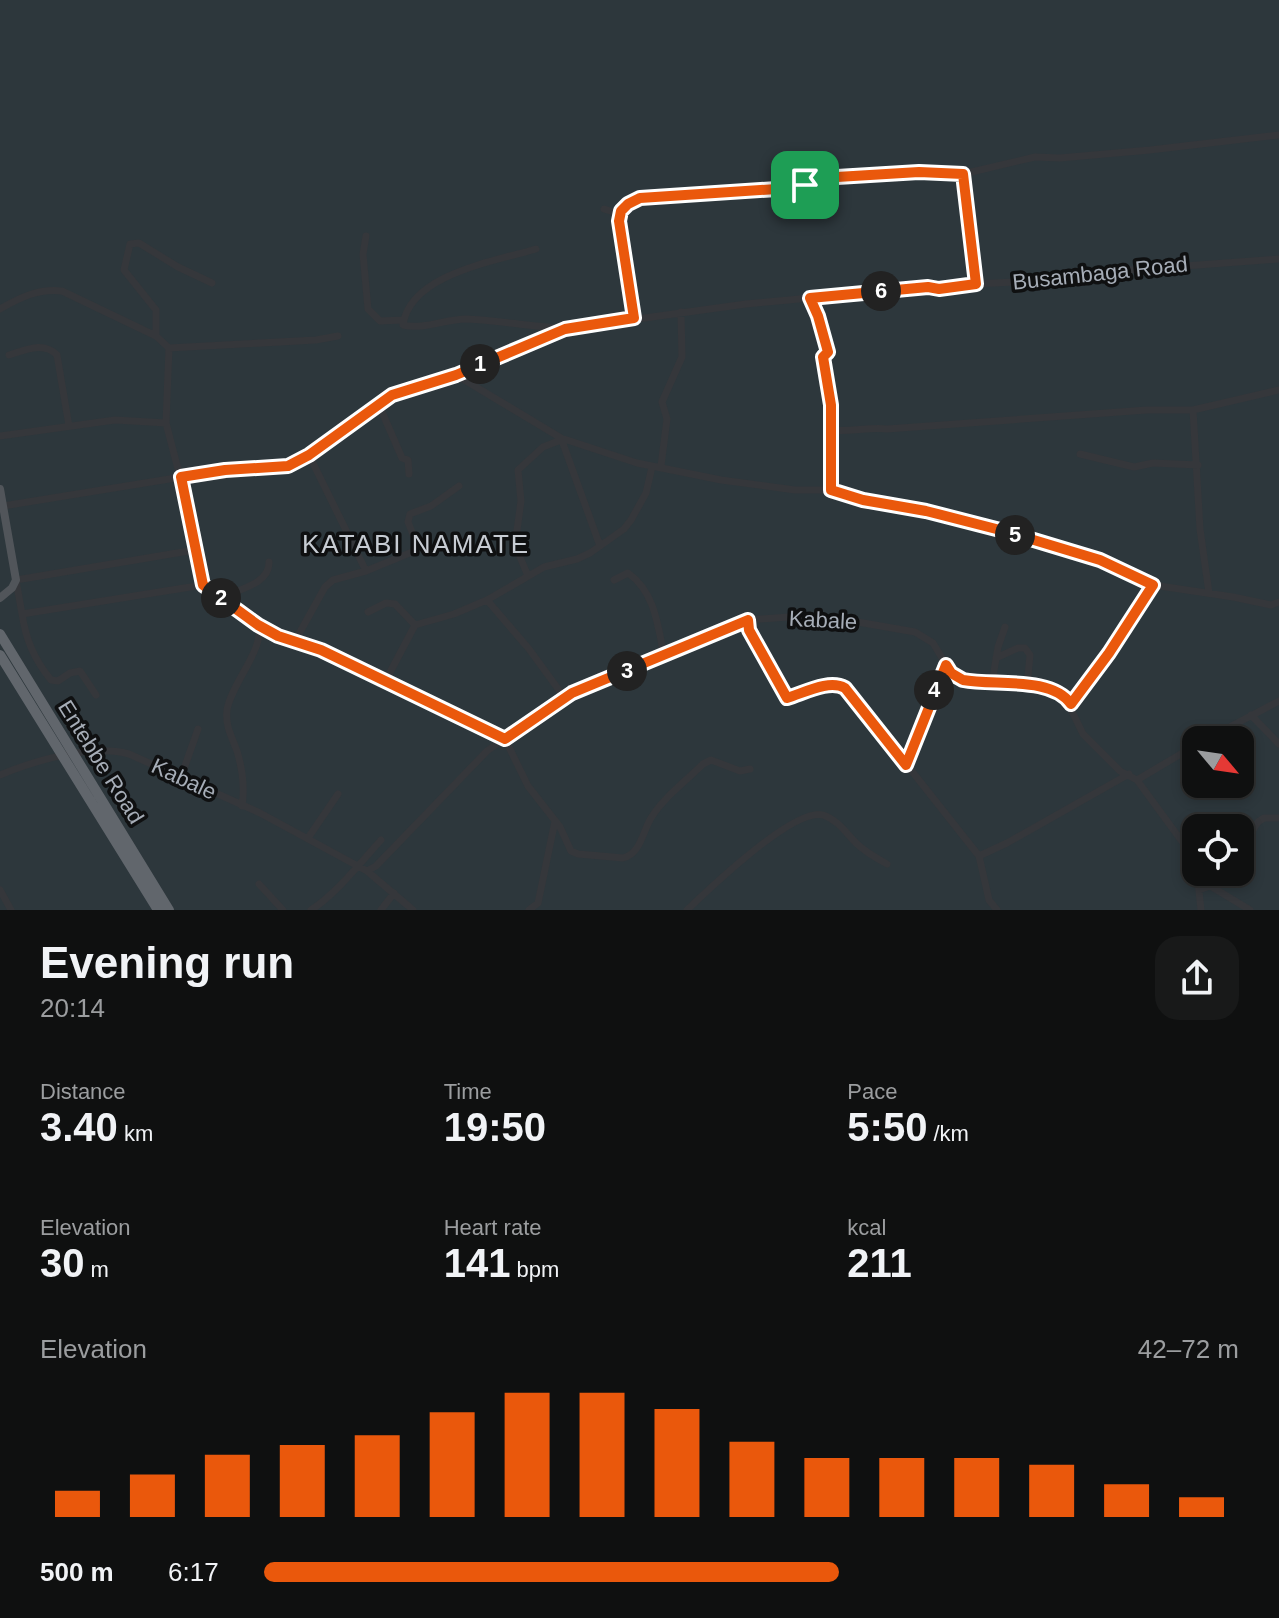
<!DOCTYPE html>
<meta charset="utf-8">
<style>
body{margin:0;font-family:Arial,sans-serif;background:#181919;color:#f1f3f6;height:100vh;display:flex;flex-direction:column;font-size:30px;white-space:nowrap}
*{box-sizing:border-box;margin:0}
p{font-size:26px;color:#9b9d9f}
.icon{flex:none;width:44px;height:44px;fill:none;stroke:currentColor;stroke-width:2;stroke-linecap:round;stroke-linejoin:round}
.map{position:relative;height:910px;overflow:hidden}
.sheet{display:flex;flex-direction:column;background:#0f1010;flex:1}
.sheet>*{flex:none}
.needle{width:52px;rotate:119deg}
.controls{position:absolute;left:1182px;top:726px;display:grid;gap:16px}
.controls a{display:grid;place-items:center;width:72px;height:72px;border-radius:16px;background:#0f1010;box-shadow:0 4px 12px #0003,0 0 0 2px #2f3030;font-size:40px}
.pin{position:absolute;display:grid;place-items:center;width:68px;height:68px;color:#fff;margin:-34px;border-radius:16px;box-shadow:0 4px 12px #0006}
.km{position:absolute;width:40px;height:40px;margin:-20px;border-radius:50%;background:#222;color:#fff;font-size:22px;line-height:40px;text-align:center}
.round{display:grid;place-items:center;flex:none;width:84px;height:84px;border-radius:24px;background:#181919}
.overview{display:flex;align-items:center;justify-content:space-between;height:136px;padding:0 40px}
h1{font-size:44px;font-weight:700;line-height:60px}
.metrics{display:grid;grid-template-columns:repeat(3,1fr);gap:12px;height:136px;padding:8px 40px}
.metrics div{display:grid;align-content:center}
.metrics b{font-size:40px;font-weight:700}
.metrics small{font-size:22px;font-weight:400}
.metrics p{font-size:22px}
.chart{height:224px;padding:16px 40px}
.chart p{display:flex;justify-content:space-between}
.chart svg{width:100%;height:144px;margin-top:8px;stroke:#ea580c;stroke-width:6}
ul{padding:0 40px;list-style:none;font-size:26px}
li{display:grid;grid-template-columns:128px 96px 1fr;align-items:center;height:60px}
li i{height:20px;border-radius:10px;background:#ea580c}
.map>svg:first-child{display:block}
.water{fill:#2d373c;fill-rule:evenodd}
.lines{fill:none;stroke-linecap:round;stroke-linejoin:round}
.minor{stroke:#35373b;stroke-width:7}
.major{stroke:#51555a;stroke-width:8}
.highway{stroke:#61666c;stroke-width:10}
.route-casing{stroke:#fff;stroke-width:16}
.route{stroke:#ea580c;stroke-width:10}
.labels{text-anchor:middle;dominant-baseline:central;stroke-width:7;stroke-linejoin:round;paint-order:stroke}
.street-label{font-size:22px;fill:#a6adb7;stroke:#0f1011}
.quarter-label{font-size:26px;letter-spacing:2px;fill:#c7ccd3;stroke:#0f1011}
</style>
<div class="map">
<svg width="1279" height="910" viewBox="0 0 1279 910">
<rect width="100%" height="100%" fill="#141516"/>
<!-- water -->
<path class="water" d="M0 0H1279V910H0ZM1196 740H1240V784H1196ZM1196 828H1240V872H1196Z"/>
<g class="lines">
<!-- minor -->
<path class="minor" d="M604 209 620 214
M366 236 363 254 368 309 380 321 403 320
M536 249C496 261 410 274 403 325 423 330 446 319 466 319 499 320 530 327 562 328
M976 284 963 174 1035 157 1060 158 1150 150 1279 135
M810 298 818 316 828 352 823 357 831 405V490
M0 309C19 298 39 288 62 291L156 336 169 348 316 340 338 336
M634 318 619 221C621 207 628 203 640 198L777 189 837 177 919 172 963 174
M156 336V310L124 270 130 244 139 243 178 267 212 283
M169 348 166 423 192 523 203 585
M9 355C26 350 43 341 57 355L69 426
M456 375 561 438 637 463 721 480 795 490H831L863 500 926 511 1004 531 1100 560 1153 585 1233 597 1271 605 1279 602
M379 405 402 458 408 460 409 474
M1193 410 1200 529 1209 593
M831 430C851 432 868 427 887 429L1147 410H1193L1279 390
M0 436 115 420 166 423
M561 438 600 546
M1080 454 1134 467 1153 463 1198 465
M309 455 366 571
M661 466 667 419 662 402 682 357 681 312
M3 506 225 470 288 466 309 455 392 395 456 375 565 329 746 304 928 287 939 289 976 284 1035 281 1077 274 1279 259
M195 550 16 580 22 614 203 585 258 625 278 636 321 650 505 739 528 786 560 827 571 851 578 854 623 858C641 853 642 833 651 818 663 798 686 781 703 764L711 760 740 771 750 769
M528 576 515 545 521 501 518 470 543 447 561 440
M614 580 628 573C655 592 658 626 664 656
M220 598C237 590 270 584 269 562
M487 600 529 649 564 697
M368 612 386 603 395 604 415 625
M22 614C26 640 34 659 51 680L58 681 70 673 80 671 96 695
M748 620 749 630 787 698 838 684 854 698 979 856 989 900 997 910
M295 641 325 587 333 580 366 571 417 550 418 547 408 522 410 514 431 506 459 486
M996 658 1018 648H1025L1030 655 1027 686
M386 680 415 625 454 614 487 600 544 567 577 559 590 553 624 529 631 520 646 493 652 467
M992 683 998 647 1005 627
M1071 704 1109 653 1153 585
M1251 715 1279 744
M1205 740 1279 701
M906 765 946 665
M0 775C36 760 91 744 129 754L260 813 367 871 376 866 487 751 564 697 748 620 788 617 852 621 915 632 933 643 951 673 963 680 1049 689 1065 697 1083 734 1120 771 1137 780 1189 851 1196 869
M181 777 198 729
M1137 780 1196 745
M242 806C245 787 243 771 237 751 232 737 225 726 227 710 231 684 266 647 258 625
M308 838 338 794
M1240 851 1258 822 1264 818H1279
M979 856 1007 843 1129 774
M367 871 413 910
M1197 872 1201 910
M259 884 283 910
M1212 887 1250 910
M0 890 11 910
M1199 890 1218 883 1226 872
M311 910C336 894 361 862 381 840
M381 910 394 893
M529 910 538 903 555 821
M687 910C709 889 794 807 823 815 838 820 846 833 856 843 865 852 876 858 887 864"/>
<!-- major -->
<path class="major" d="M0 489 16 580 12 588 0 598"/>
<!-- highway -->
<path class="highway" d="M0 634 169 910
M0 655 158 910"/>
</g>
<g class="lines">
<defs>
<path id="route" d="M919 172 963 174 976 284 939 289 928 287 810 298 818 316 828 352 823 357 831 405V490L863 500 926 511 1004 531 1100 560 1153 585 1109 653 1071 704C1051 676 995 686 963 680L951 673 946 665 906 765 845 688C829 679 804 693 787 698L749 630 748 620 572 693 505 739 321 650 278 636 258 625 203 585 181 477 225 470 288 466 309 455 392 395 456 375 565 329 634 318 619 221 621 211 628 204 640 198 777 189 837 177Z"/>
</defs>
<!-- route casing -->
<use href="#route" class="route-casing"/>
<!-- route -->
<use href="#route" class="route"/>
</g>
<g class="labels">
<!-- street labels -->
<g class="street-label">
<text transform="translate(1100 273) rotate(-6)">Busambaga Road</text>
<text transform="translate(823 620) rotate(3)">Kabale</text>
<text transform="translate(101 762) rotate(58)">Entebbe Road</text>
<text transform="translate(184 779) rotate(25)">Kabale</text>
</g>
<!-- quarter labels -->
<g class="quarter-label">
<text x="416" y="544">KATABI NAMATE</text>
</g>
</g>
</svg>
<div class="controls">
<a><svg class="needle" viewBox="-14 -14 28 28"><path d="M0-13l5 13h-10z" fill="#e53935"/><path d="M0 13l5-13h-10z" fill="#9b9d9f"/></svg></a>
<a><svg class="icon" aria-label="locate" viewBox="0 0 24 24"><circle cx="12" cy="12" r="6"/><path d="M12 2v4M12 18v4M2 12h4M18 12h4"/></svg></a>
</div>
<div class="pin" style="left:805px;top:185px;background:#1e9e55"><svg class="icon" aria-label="arrive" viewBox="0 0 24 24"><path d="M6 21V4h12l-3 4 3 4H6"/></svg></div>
<b class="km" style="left:480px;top:364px">1</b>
<b class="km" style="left:221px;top:598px">2</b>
<b class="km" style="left:627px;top:671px">3</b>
<b class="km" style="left:934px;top:690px">4</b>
<b class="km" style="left:1015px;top:535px">5</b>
<b class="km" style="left:881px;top:291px">6</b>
</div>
<section class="sheet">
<div class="overview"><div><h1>Evening run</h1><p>20:14</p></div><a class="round"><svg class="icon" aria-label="share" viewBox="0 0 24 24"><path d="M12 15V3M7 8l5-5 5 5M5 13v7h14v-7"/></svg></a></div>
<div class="metrics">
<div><p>Distance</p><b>3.40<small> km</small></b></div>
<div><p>Time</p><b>19:50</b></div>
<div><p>Pace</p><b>5:50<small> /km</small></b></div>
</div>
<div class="metrics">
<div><p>Elevation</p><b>30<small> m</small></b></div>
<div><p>Heart rate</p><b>141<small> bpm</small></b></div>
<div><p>kcal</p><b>211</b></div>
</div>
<div class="chart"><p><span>Elevation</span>42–72 m</p>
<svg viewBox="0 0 160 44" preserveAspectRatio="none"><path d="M5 44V36M15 44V31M25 44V25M35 44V22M45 44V19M55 44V12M65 44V6M75 44V6M85 44V11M95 44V21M105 44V26M115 44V26M125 44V26M135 44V28M145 44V34M155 44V38"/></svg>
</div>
<ul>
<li><b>500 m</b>6:17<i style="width:59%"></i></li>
</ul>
</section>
